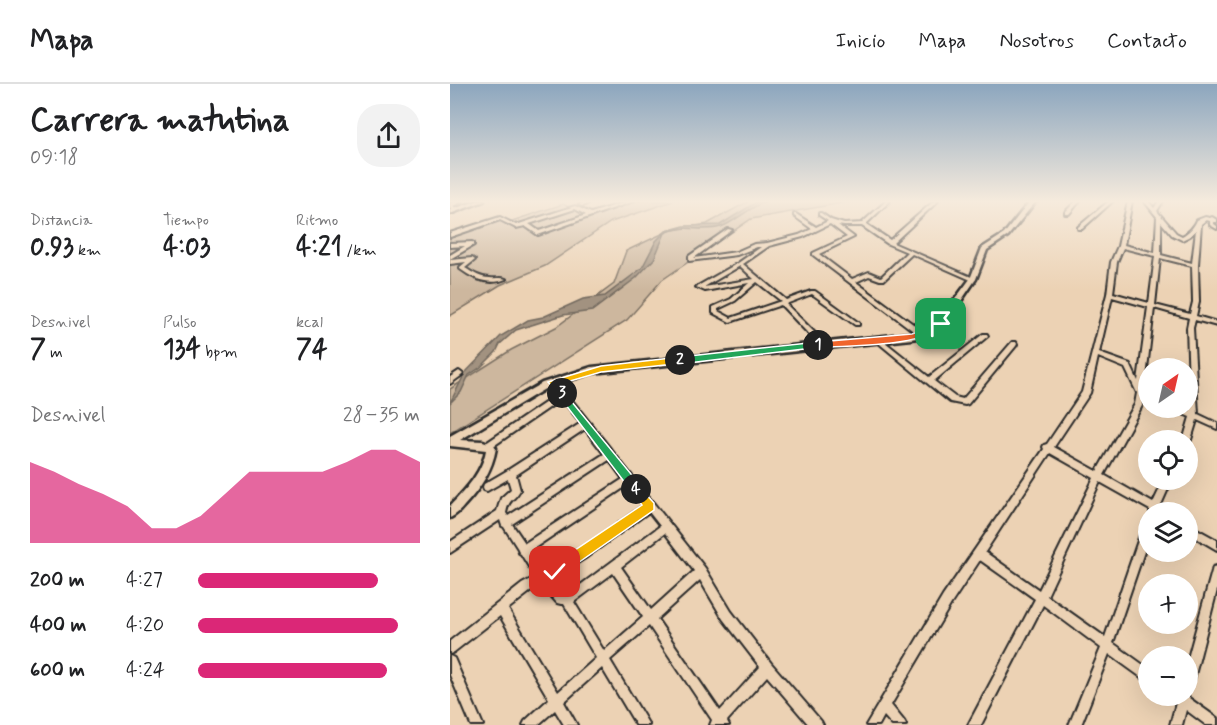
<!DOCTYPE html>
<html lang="es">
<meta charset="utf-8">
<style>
body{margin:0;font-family:Mynerve,sans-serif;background:#f2f2f2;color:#202124;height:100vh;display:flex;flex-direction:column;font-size:22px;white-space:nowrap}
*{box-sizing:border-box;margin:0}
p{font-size:20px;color:#757577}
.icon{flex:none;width:33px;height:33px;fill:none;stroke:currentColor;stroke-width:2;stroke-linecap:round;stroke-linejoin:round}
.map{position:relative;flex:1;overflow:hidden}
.panel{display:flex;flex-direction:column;background:#fff;width:450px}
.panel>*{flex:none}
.needle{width:39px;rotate:34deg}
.buttons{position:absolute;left:688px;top:274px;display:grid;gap:12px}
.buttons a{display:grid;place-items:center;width:60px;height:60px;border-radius:50%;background:#fff;box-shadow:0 6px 24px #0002;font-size:30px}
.pin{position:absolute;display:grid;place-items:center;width:51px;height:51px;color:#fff;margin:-26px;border-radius:12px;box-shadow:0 3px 9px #0006}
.km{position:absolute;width:30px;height:30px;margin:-15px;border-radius:50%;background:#222;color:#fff;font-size:16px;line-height:30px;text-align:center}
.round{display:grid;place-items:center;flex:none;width:63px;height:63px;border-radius:24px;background:#f2f2f2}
.headline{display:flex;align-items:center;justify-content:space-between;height:102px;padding:0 30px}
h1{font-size:33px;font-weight:700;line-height:45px}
.stats{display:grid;grid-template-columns:repeat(3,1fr);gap:9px;height:102px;padding:6px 30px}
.stats div{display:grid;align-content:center}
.stats b{font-size:26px;font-weight:700}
.stats small{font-size:16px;font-weight:400}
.stats p{font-size:16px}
.chart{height:168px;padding:12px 30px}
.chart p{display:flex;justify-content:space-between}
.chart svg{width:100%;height:108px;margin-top:6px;fill:#db2777;opacity:.7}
ul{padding:0 30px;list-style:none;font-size:20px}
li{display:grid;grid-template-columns:96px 72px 1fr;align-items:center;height:45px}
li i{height:15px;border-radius:8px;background:#db2777}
header{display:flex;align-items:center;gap:36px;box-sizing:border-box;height:84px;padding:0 30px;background:#fff;border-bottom:2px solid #e0e0e0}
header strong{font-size:28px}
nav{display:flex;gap:33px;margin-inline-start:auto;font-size:21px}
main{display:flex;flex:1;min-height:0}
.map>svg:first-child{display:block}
.green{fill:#cdb79e;stroke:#7c7164;stroke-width:1.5}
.water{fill:#a29280;stroke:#72695e;stroke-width:1.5}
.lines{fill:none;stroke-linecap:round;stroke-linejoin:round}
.minor-casing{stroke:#2b2b2b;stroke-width:4}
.major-casing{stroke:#2b2b2b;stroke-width:5}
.minor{fill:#ecd2b4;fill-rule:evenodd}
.major{fill:#ecd2b4;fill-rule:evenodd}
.split-1{fill:#f0652b;stroke:#fff;stroke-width:1.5}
.split-2{fill:#22a559;stroke:#fff;stroke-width:1.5}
.split-3{fill:#f5b400;stroke:#fff;stroke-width:1.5}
.split-4{fill:#22a559;stroke:#fff;stroke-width:1.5}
.split-5{fill:#f5b400;stroke:#fff;stroke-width:1.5}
</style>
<header>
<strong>Mapa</strong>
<nav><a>Inicio</a><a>Mapa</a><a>Nosotros</a><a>Contacto</a></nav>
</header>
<main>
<section class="panel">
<div class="headline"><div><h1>Carrera matutina</h1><p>09:18</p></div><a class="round"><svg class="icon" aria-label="share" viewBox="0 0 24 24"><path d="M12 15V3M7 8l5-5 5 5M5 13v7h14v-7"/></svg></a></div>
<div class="stats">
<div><p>Distancia</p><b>0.93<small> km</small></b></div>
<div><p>Tiempo</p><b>4:03</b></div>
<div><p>Ritmo</p><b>4:21<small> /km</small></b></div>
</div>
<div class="stats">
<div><p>Desnivel</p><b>7<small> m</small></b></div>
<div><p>Pulso</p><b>134<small> bpm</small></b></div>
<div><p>kcal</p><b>74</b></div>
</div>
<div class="chart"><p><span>Desnivel</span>28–35 m</p>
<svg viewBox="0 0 160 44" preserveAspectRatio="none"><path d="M0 44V11L10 15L20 20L30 24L40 29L50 38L60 38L70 33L80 24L90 15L100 15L110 15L120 15L130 11L140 6L150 6L160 11V44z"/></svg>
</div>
<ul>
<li><b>200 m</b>4:27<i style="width:81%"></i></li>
<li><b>400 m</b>4:20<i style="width:90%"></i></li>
<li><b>600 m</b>4:24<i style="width:85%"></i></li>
</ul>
</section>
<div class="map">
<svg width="767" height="641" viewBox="0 0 767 641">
<rect width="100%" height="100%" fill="#ecd2b4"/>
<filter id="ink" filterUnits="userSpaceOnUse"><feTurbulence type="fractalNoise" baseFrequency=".0167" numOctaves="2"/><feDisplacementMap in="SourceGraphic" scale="12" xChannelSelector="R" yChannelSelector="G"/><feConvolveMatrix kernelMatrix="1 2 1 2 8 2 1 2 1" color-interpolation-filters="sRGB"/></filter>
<g filter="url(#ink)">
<!-- green -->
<path class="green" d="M177 117H223L161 138 95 182 50 201 0 232V149L47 133 56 139 113 120 136 131Z
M299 117H403L301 135 212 196 177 236 0 349V305L61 266 106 243 164 200 176 167 218 147 257 140Z"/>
<!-- water -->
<path class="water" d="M308 117H316C300 123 282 140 271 143 252 149 234 139 215 149L204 175 186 194 142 227 113 231 66 246 50 260 46 268 31 283 19 291 11 308 0 319 15 289 51 252 78 236 93 233 133 215 155 212 192 184 206 157 216 147 234 142 270 141Z"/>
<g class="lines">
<defs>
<path id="minor" d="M8 117H13L3 122 6 126 2 127 0 124V119Z
M137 117H142L133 122 129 121Z
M179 117H184L88 151 75 142 66 144 50 136 0 153V149L50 133 66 141 125 122 141 129ZM125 125 136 131 89 147 79 140Z
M436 117H440L416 140 440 156 484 117H488L443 159 526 195 523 197 521 196 462 170 434 196H430L419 192 406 198 474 248 475 250 474 252H470L363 171V169L397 153 380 140 353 153 319 162 293 180 336 216 361 207H365L409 239V241H405L362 210 336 220 375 259 376 261 375 263H371L331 221 280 238 263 229V223L281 215 299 199 255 207 246 203 288 179 311 163H307L287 171 239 177V172L278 145 282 146 244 174 286 168 304 160 317 159 349 151 362 145 344 132V130H346L366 143 378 137 369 131V129H371L381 136 394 140 412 139ZM388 141 394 142H412L438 160 457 168 431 193 419 188 402 195 369 170 404 153ZM290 182 304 195 254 203ZM307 198 331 217 281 234 268 227V225L285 217Z
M626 117H630L619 130H615V128Z
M659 117H663L632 145H628V143Z
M678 117H682L674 161 705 169 707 133 694 117H698L704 124 709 117H713L707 127 726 149 732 152C738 149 745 142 747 136L755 133 760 134 762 133 767 136V138H764V140L767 142V145L760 141V137L756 136 751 140 748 181 749 218 746 232 767 238V242L745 236 743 244 748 330 767 339V345L747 336 740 359 738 360V357H733L740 333 723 326 722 324H733L740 327 737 244 739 234 704 224 693 320 654 391 703 419 714 396H722L710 423 716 426 718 429H700V426L650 398 597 512 655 553 694 439 696 436 699 435V453L663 559 699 585V598L695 596 659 570 631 641H619L651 564 593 521 531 641H518L585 515 530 476 501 520 441 621 454 637 456 641H442L434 632 429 641H416L493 512 594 365 593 363 594 361 597 360 632 308 657 210 661 178 668 162ZM711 138 722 151 732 156 740 152 746 146 742 179 711 171ZM673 164 705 172 699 219 663 209 667 178ZM710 174 742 182 743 218 740 230 705 221ZM662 213 698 223 688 297 680 280 649 269ZM648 273 675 284 687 309 685 320 647 387 604 363 640 309ZM600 369 644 394 589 506 535 468Z
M22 158 24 159V161L0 175V171L15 162 0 163V159Z
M22 174 25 176 15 184C23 189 31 194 40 194 46 195 51 193 56 195 40 202 23 195 10 185V183L16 178 0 180V176Z
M533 250H537L538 252 484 297 505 313 513 315 562 258H566L567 260 566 262 518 320 515 321 500 318 425 256 426 254H430L479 293Z
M9 287 13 290 11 292 0 300V293Z
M103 295 106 296 255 484 281 527 321 579 371 637 373 641H359L317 592 277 637 279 641H260L262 636 199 542 160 576 199 641H186L152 584 114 618 127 641H114L105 626 88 641H73L75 637 99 615 50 532 4 568 0 570V557L72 500 85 493 71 470 69 469 68 465 54 443 52 442 50 436 0 469V458L47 427 51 414 61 405 58 395 37 407 34 406 33 403 34 400 58 386 131 339 112 315 42 363 39 364 36 363 35 361 36 359 108 310 99 298ZM135 345 154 370 58 432 56 429C59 414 64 417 70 406L66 391ZM159 376 173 395 75 459 62 440ZM178 401 194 421 131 467 93 488 80 467ZM199 428 210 442 121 508 113 510 100 496 137 473ZM215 449 244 487 201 526 171 483ZM163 489 193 533 154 567 124 518ZM250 496 273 535 310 583 270 627 207 535ZM91 501 107 519 111 520H114L146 574 108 608 58 525 80 508Z
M738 440 767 456V466L738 449Z
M767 482V506L744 595 742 599 738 601V574L762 487 763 483Z
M0 572 4 574 33 641H21L0 591Z
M738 611 739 614 767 634V641H756L736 626 732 641H720L726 619 722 616 720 612H738Z"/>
<path id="major" d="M27 117H34L0 130V126Z
M580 117H586L558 152 537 166 526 195 494 242 480 251 462 255 142 289 98 303 10 356 33 357 44 361 46 364C42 387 30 405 14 422 10 427 6 431 0 434V422C16 405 32 389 36 366L0 362V352L92 299 142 283 462 249 475 247 488 238 520 195 532 164 554 150Z"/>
</defs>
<!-- minor casing -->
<use href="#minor" class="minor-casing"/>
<!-- major casing -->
<use href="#major" class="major-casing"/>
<!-- minor -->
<use href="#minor" class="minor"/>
<!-- major -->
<use href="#major" class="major"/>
</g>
</g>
<!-- sky -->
<linearGradient id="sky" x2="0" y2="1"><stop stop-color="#8ca6be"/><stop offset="0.57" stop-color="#f6ebdd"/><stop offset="1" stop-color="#f6ebdd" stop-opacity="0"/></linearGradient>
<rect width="767" height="206" fill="url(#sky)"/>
<!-- split-1 -->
<path class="split-1" d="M488 238 495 240C471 264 401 261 368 264L364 261 368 258 462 250 474 246Z"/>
<!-- split-2 -->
<path class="split-2" d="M368 258 372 261 371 263 230 280 225 276 230 273Z"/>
<!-- split-3 -->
<path class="split-3" d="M230 273 234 276 233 279 151 288 110 300 117 309 112 313 98 298 151 282Z"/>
<!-- split-4 -->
<path class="split-4" d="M112 306 190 401V408H182L109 312 107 309Z"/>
<!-- split-5 -->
<path class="split-5" d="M186 400 204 419V426L109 492H100V483L192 421 180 405Z"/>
</svg>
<div class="buttons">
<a><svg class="needle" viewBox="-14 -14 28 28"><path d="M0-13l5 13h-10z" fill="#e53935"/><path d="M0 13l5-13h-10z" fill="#757577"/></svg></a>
<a><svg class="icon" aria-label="locate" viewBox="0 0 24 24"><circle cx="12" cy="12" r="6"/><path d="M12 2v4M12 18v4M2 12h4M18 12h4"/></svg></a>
<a><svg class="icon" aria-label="layers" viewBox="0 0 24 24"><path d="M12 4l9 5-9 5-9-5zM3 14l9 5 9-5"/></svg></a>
<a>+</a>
<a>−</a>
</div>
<div class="pin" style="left:491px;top:240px;background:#1e9e55"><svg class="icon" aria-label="arrive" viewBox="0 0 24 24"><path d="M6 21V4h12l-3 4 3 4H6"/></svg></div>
<div class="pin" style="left:105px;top:488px;background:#d93025"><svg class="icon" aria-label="check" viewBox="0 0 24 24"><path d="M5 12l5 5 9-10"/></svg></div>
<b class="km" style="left:368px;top:261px">1</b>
<b class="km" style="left:230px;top:276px">2</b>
<b class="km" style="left:112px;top:309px">3</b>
<b class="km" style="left:186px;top:405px">4</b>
</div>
</main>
